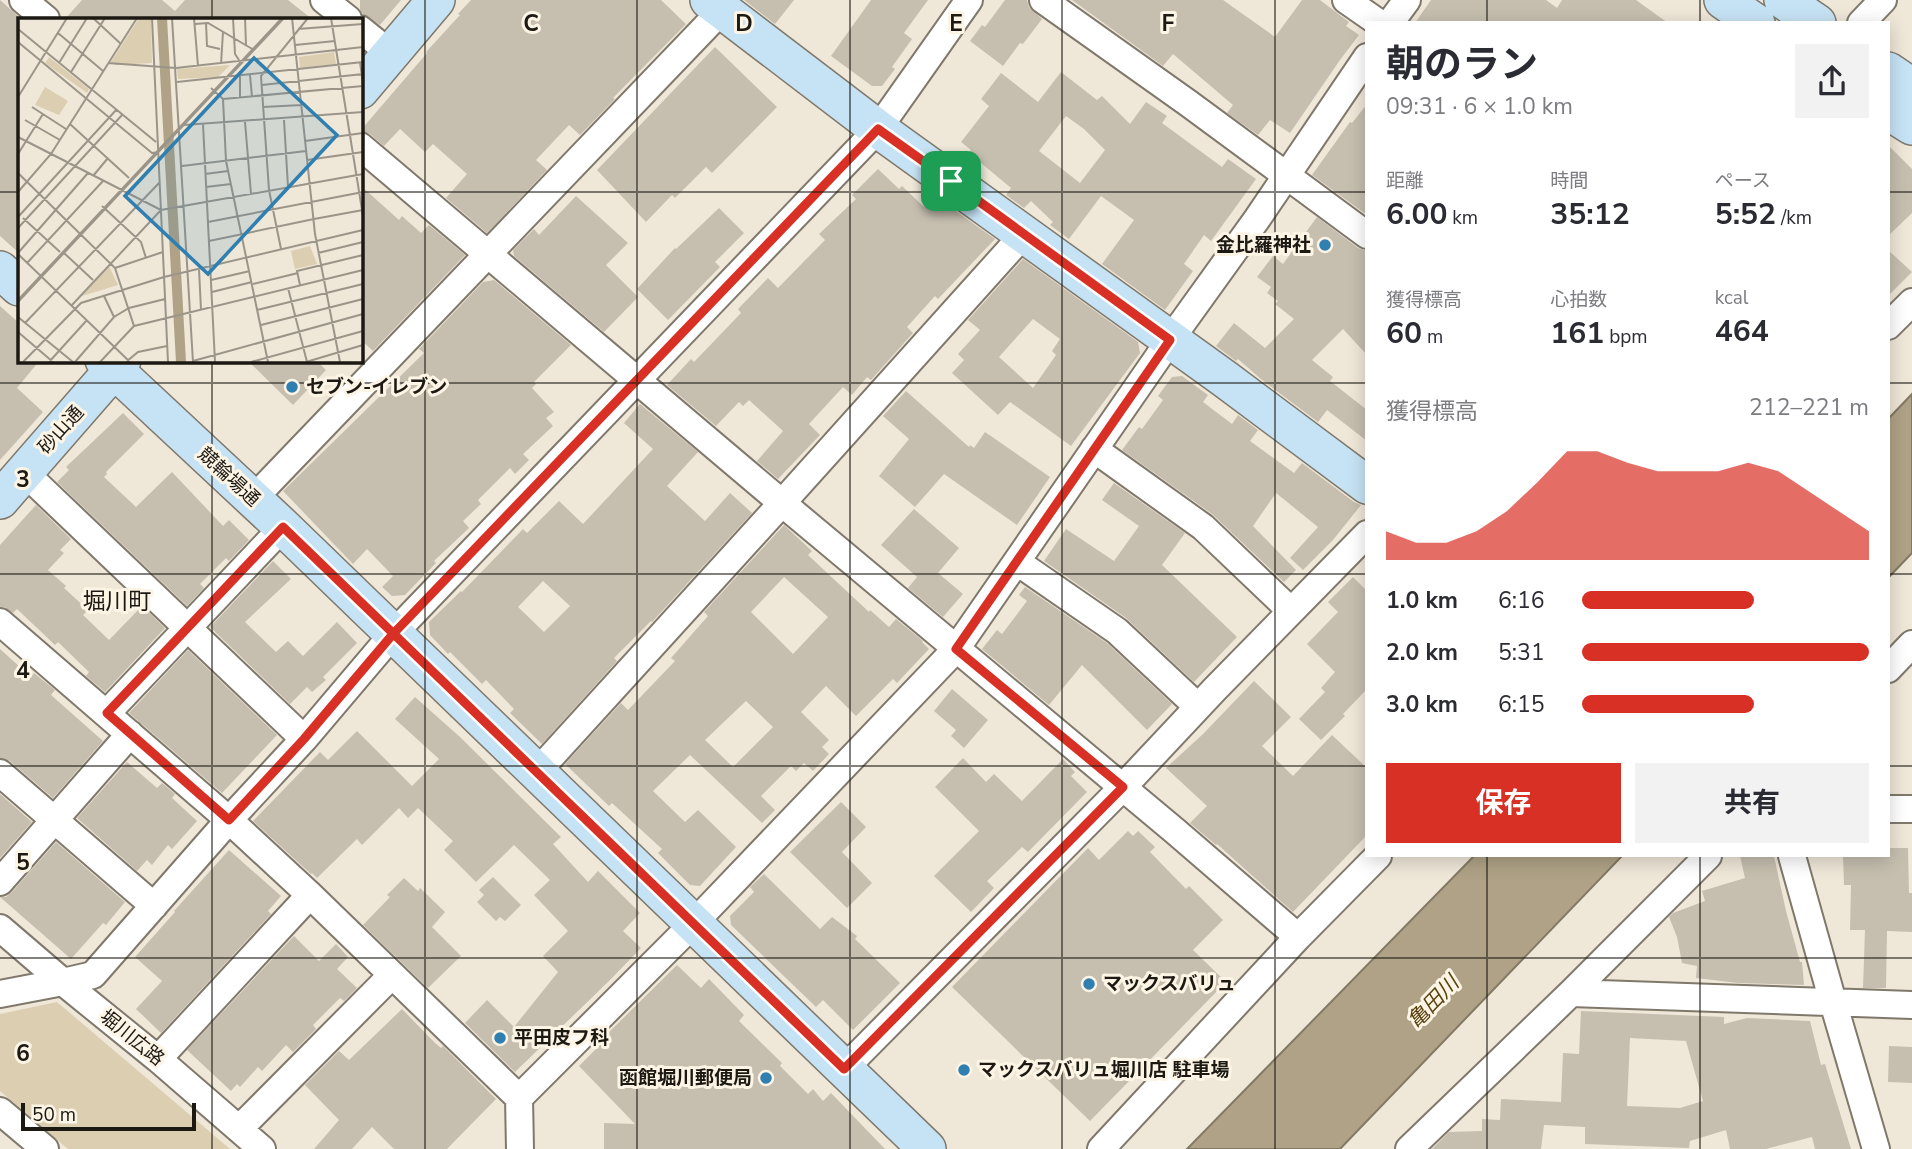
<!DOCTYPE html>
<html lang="ja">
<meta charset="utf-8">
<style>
body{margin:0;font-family:"Nunito Sans","Noto Sans JP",sans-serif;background:#f2f2f3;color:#2b2b33;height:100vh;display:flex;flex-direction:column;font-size:26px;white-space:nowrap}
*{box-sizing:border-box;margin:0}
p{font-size:23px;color:#7c7c81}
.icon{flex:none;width:38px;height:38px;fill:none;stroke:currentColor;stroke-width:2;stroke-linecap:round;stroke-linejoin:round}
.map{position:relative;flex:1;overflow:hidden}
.side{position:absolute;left:1365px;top:21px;width:525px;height:836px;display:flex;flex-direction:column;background:#fff;border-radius:0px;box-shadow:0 4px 18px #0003}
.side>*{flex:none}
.scale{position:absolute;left:21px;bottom:18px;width:175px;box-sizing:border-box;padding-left:7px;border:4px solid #1c1913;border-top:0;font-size:19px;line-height:24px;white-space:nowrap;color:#1c1913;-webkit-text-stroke:5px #fcf4e5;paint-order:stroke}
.pin{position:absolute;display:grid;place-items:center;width:60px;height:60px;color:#fff;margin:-30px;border-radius:14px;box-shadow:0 4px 10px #0006}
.round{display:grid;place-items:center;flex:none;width:74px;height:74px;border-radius:0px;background:#f2f2f3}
.overview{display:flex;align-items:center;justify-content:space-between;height:119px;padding:0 21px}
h1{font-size:38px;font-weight:700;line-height:52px}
.stats{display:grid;grid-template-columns:repeat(3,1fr);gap:10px;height:119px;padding:7px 21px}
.stats div{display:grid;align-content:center}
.stats b{font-size:30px;font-weight:700}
.stats small{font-size:19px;font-weight:400}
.stats p{font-size:19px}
.chart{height:196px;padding:14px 21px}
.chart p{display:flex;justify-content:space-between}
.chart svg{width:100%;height:126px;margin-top:7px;fill:#d93025;opacity:.7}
.action{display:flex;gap:14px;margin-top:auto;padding:14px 21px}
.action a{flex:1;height:80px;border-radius:0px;background:#d93025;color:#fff;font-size:28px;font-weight:700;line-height:80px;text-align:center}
.action a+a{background:#f2f2f3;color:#2b2b33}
ul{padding:0 21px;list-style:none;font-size:23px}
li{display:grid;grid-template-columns:112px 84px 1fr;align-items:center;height:52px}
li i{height:18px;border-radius:9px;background:#d93025}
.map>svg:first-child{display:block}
.green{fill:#dcceb1}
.water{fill:#afa286;stroke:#837964;stroke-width:2}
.building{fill:#c6bfb0;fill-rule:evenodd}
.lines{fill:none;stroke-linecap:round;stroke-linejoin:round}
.street-casing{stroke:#7f786b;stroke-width:30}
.secondary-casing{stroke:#7f786b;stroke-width:40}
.street{stroke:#fff;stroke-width:26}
.secondary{stroke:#c6e3f5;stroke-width:37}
.route-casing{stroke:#fff;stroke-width:14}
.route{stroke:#d93025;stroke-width:9}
.grid{fill:none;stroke:#1c1913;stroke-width:2;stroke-opacity:0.55}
.poi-dot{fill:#2f7fb1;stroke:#fcf4e5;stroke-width:2.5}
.labels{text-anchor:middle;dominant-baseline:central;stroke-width:6;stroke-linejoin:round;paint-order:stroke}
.poi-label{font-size:19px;font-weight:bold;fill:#1c1913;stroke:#fcf4e5;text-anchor:start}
.street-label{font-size:19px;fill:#1c1913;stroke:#fcf4e5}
.water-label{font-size:21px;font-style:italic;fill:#594310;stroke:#fcf4e5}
.quarter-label{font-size:23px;fill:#1c1913;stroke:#fcf4e5}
.inset-road{fill:none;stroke:#9b9589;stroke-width:2}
.view{fill:#2f7fb1;fill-opacity:0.15;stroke:#2f7fb1;stroke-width:3.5}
.inset-edge{fill:none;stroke:#1c1913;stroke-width:3.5}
.grid-label{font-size:23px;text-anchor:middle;font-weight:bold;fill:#1c1913;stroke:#fcf4e5;stroke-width:6;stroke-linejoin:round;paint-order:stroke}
</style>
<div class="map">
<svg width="1912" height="1149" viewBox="0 0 1912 1149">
<rect width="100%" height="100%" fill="#efe7d8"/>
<!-- green -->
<path class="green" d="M57 1002 230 1149H68L0 1091V1014Z"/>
<!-- water -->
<path class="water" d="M1912 394V553L1888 578V419Z
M1474 856H1622L1340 1149H1187Z"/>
<!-- building -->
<path class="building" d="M0 0 19 17V253L0 236Z
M82 0H162L175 11 185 0H288L312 19H65Z
M360 0H401L380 25 363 14 360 10Z
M471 0H661L686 24 613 98 615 99 580 135 569 125 536 160 547 170 487 233 446 198 467 174 433 144 425 152 400 129 384 146 370 134 360 131 427 53 426 52 460 15 458 14Z
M744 0H794L775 24Z
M871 0H928L904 33 912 39 892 67 895 69 882 86H872L831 56Z
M1005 0H1027L1029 7 1042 19 1023 44 1020 43 1003 66 970 41 982 25 985 27Z
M1072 0H1223L1275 37 1302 0H1320L1349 22 1346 26 1359 35 1340 60 1290 133 1270 120 1258 135 1227 113 1233 105 1173 54 1163 66Z
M1431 0H1546L1557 8 1562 0H1636L1668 23H1415Z
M715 47 777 107 712 173 706 167 675 198 672 195 646 222 597 170Z
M1061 72 1097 100 1102 96 1130 124 1146 102 1167 116 1162 123 1222 167 1228 159 1256 179 1211 241 1204 235 1184 264 1193 271 1165 310 1102 264 1134 220 1101 196 1069 239 1050 225 1053 222 1031 201 1024 208 1006 195 1011 188 969 153 971 150 961 142 989 106 981 99 1001 73 1038 102ZM1066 116 1084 129 1105 150 1080 183 1039 151Z
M1367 104V215L1312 175 1350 122 1352 123Z
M1888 145 1912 169V213L1888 236Z
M878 169 899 189 902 186 924 207 935 196 995 239 938 299 935 296 907 327 913 333 871 380 867 377 852 395 843 387 809 424 820 435 778 479 757 461 783 431 749 400 743 406 739 402 716 426 667 385 691 359 694 362 741 313 738 309 768 278 778 288 825 240 819 234 856 199 852 195Z
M360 185 399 220 402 216 421 233 429 225 465 255 373 351 360 339Z
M576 196 628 243 606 265 638 297 604 332 514 256 513 250 534 229 539 235Z
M719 208 744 233 715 262 720 267 668 320 637 289 675 248 676 249Z
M1317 217 1358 248 1367 251V355L1343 329 1312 360 1333 377 1330 381 1367 410V441L1327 410 1318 422 1262 380 1238 359 1236 361 1216 346 1234 323 1265 348 1294 319 1275 304 1278 301 1267 293 1271 287 1257 277 1273 256 1283 264Z
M1888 250 1912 272 1888 296Z
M1023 259 1138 342 1140 353 1071 446 1010 402 998 415 952 373 964 360 958 354 980 330 968 320ZM1033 319 1060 339 1052 351 1056 355 1033 388 999 357Z
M494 280 571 345 534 382 536 384 532 388 554 412 546 418 553 426 523 454 529 460 515 474 510 468 478 500 481 504 463 521 469 528 434 561 436 563 405 595 392 596 382 587 393 576 367 549 353 564 283 491 424 353 419 349 483 282Z
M0 306 19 323V360H40L17 388 43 412 0 460Z
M247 360H316L326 370 293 405Z
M1182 376 1208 395 1203 402 1232 424 1238 415 1258 430 1250 441 1294 473 1302 463 1354 502 1361 505 1333 540 1303 570 1290 558 1318 527 1276 493 1253 526 1296 570 1284 582 1212 514 1122 450 1139 427 1142 429 1163 400 1158 396 1172 377Z
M906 391 969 447 970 445 974 448 985 432 1050 477 1017 525 944 474 915 507 879 476 909 439 883 416Z
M640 404 698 452 667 486 705 521 730 493 752 513 652 622 651 621 614 658 617 661 542 744 510 713 514 709 486 680 482 684 450 652 448 654 430 635 429 622 461 591 462 592 523 529 527 533 559 501 583 524 653 449 624 423ZM543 581 570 606 544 632 518 607Z
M123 413 144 434 106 472 107 474 104 477 136 507 172 472 223 526 229 520 249 540 229 561 226 558 200 584 204 588 187 606 57 482 69 470 66 467Z
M1114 483 1185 533 1162 565 1237 637 1194 682 1126 618 1044 561 1066 529 1114 561 1139 526 1102 500Z
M36 505 71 539 60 550 64 553 48 570 66 586 64 588 88 610 83 615 109 640 142 606 165 628 105 692 86 676 89 672 58 642 55 645 17 609 13 613 4 607H0V545Z
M914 509 959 548 938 573 963 594 943 617 908 588 917 577 881 545Z
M784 525 812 551 808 555 869 612 870 610 889 627 896 619 923 641 922 642 929 649 897 683 893 679 856 716 826 686 801 712 829 740 822 747 829 754 813 771 804 763 796 771 791 766 761 796 775 810 762 823 690 755 653 791 685 822 698 810 736 847 700 886 690 885 658 853 662 849 612 803 609 806 565 764 621 703 628 710 675 661 671 658 708 616 704 612ZM784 577 828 617 793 654 751 612ZM746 701 773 727 733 767 705 740Z
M273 561 291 579 245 622 276 652 288 641 303 656 337 622 357 643 323 677 326 680 312 692 307 687 290 704 210 627Z
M1353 577 1367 591V689L1343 714 1345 716 1321 740 1299 719 1325 692 1321 688 1335 672 1307 644 1338 612 1328 602Z
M1025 587 1107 643 1172 704 1147 730 1082 665 1049 705 982 649 997 630 1002 634 1027 601 1019 595Z
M0 649 31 677 34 673 55 690 51 695 103 741 53 798 10 761 0 758Z
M188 650 277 735 222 793 129 713Z
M1254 681 1291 717 1262 746 1293 776 1332 735 1367 768V835L1293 912 1217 844 1216 845 1190 823 1207 806 1166 768 1203 734Z
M952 689 988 720 964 748 951 736 956 730 934 711Z
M415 697 460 737 561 837 553 844 588 882 598 871 640 913 623 931 641 948 611 979 515 1072 465 1023 487 1000 514 1027 558 972 543 956 568 931 534 895 550 880 514 845 476 882 444 850 453 841 418 808 408 818 399 808 362 845 357 839 317 878 312 873 311 874 253 821 320 752 328 760 357 731 412 786 439 759 395 719Z
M963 758 986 782 994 774 1022 801 1063 759 1075 772 1071 776 1087 792 1028 852 1022 847 987 881 994 888 971 912 934 876 979 831 935 787Z
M127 762 157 788 162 783 175 794 172 798 197 821 172 849 168 845 152 865 147 860 137 871 77 818Z
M0 794 32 822 0 858Z
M841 802 866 827 842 852 872 883 847 908 790 852Z
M1128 831 1133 836 1138 831 1155 847 1150 852 1186 889 1189 886 1223 920 1193 950 1226 982 1090 1121 952 987 1088 848 1099 860Z
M56 842 125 902 106 925 103 923 71 959 0 897H6L12 892Z
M1888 848H1908L1909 893H1912V932L1887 931 1886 988H1863L1865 930H1850L1851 885H1844L1843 856H1888Z
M229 850 281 896 268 911 271 914 161 1033 136 1009 162 981 135 957 175 912 174 911Z
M1740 856H1774L1786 911 1800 962H1802L1804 985 1738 983 1696 978 1697 966 1682 963 1677 937 1669 917 1673 913 1705 901 1702 891 1745 878Z
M764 874 820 929 832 917 857 936 855 939 900 983 853 1030 823 1000 816 1007 731 925 730 916 754 892 750 887Z
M493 877 521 905 505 921 500 917 496 921 477 902 484 895 479 890Z
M404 878 418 891 420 888 445 912 432 927 461 956 428 988 363 925 390 897 387 895Z
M294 936 319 961 336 944 348 957 337 969 357 988 344 1001 340 998 313 1025 316 1029 293 1052 286 1045 262 1071 258 1067 240 1087 237 1084 231 1091 187 1050Z
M677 965 701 988 709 979 744 1015 739 1021 782 1063 780 1066 808 1094 813 1089 823 1101 831 1093 885 1149H604V1123L635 1124 579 1066 604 1041 602 1039Z
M402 1009 435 1043 441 1048 443 1046 496 1099 447 1149H394L372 1127 352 1149H314L339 1120 305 1085 339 1051 349 1060Z
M1581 1011 1724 1017V1024L1747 1018 1810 1021 1821 1065 1825 1064 1851 1149H1815L1812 1137 1766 1149H1730L1726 1130 1690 1141 1689 1148 1585 1144V1127L1544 1125 1541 1149H1432L1449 1132 1482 1131V1119L1500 1120 1501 1099 1561 1102 1563 1053 1579 1054ZM1630 1038 1686 1041 1703 1101 1680 1108 1627 1106Z
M1889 1046 1912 1047V1083L1888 1082Z"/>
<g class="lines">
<defs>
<path id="street" d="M23 0 46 19
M324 0 348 19
M1043 0 1188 103 1367 235
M1346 0 1379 23
M1390 23 1407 0
M1861 23 1883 0
M360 29 391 54
M360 146 782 503 1175 831 1298 937
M1888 326 1912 302
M1094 449 1203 527 1291 611
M24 472 304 739
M253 499 722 10
M1017 562 1117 631 1198 707
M0 622 229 820 310 895 519 1098
M1888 669 1912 644
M107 713 283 527
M537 772 782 503 1024 234
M0 773 154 906
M1888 809H1912
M1792 856 1833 1002 1876 1149
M0 882 130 734
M0 928 63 982 158 1059 262 1149
M1571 993 1912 1005
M0 994 63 982 93 975 229 820 304 739 393 634 878 129 969 0
M158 1059 310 895
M844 1069 1123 787 1215 689 1367 534
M0 1111 45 1149
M239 1129 392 975
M520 1149 519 1098 694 923 956 649 1170 340 1257 219 1367 57
M1101 1149 1298 937 1378 856
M1409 1149 1571 993 1708 856"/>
<path id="secondary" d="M709 0 878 129 1225 379 1367 485
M1723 0 1756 23
M1783 0 1817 23
M1888 71 1912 87
M360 90 436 0
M1888 111 1912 126
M0 270 19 287
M104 360 283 527 927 1149
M0 500 122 360"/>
</defs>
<!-- street casing -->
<use href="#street" class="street-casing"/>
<!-- secondary casing -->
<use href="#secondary" class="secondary-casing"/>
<!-- street -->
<use href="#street" class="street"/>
<!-- secondary -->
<use href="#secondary" class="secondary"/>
</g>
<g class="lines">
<defs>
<path id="route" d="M951 181 878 129 393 634 304 739 229 820 107 713 283 527 844 1069 1123 787 956 649 1170 340 951 181"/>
</defs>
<!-- route casing -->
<use href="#route" class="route-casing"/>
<!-- route -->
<use href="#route" class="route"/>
</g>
<!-- grid -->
<path class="grid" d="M212 0V19M425 0V1149M637 0V1149M850 0V1149M1062 0V1149M1275 0V1149M1487 0V23M1700 0V23M0 192H19M360 192H1367M1888 192H1912M212 360V1149M0 383H1367M1888 383H1912M0 574H1367M1888 574H1912M0 766H1367M1888 766H1912M1487 856V1149M1700 856V1149M0 958H1912"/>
<!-- markers -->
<g class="poi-dot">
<circle cx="1325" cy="245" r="7"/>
<circle cx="292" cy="387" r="7"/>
<circle cx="1089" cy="984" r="7"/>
<circle cx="500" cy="1038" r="7"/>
<circle cx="964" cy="1070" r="7"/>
<circle cx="766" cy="1078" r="7"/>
</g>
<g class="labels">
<!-- poi labels -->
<g class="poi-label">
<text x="1311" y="245" text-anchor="end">金比羅神社</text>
<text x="306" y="387">セブン-イレブン</text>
<text x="1103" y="984">マックスバリュ</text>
<text x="514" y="1038">平田皮フ科</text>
<text x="978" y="1070">マックスバリュ堀川店 駐車場</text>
<text x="752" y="1078" text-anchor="end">函館堀川郵便局</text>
</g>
<!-- street labels -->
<g class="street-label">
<text transform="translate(61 430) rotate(-48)">砂山通</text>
<text transform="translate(229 477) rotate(43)">競輪場通</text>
<text transform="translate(132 1038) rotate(39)">堀川広路</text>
</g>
<!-- water labels -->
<g class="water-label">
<text transform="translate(1433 1002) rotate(-46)">亀田川</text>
</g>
<!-- quarter labels -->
<g class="quarter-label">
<text x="117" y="601">堀川町</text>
</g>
</g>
<!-- overview -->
<g transform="translate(18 18)">
<rect width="345" height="345" fill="#efe7d8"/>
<path d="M121 0H133L134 45 97 47 93 44ZM316 34 318 46 282 50 281 39ZM31 39 71 71 69 75 27 45ZM212 47 200 59 160 61 159 51ZM27 69 50 83 41 97 17 87ZM292 228 299 246 277 251 273 233ZM91 248 100 267 64 278Z" fill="#dcceb1"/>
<path d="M139 0H149L168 344H158Z" fill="#afa286"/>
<path class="inset-road" d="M75 0 103 26M134 0 150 344M154 0 175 344M176 0 180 48M215 0 217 36 221 42M227 0 228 27M274 0 297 216 322 344M313 0 345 198M188 5 189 28 202 31M177 6 190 5 236 32M0 11 138 124M280 11 345 6M40 15 85 53M0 24 134 135 141 134M277 27 317 23M342 44 345 66M41 45 69 0M90 45 158 50 345 29M203 46 205 14M53 54 87 0M232 57 234 79M222 58V80M159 64 345 44M244 67 345 56M193 70 205 81 208 143 250 344M0 79 49 0M205 81 345 68M14 89 48 111M245 89 284 87M7 102 42 122M266 102 270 169M227 104 233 176M52 106 111 160M185 106 197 344M166 107 345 94M0 119 143 192M287 123 345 115M0 136 25 96M289 142 345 134M164 148 288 133M0 155 97 250 116 308 345 252M187 156 210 153M75 158 90 140M188 169 213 166M0 174 33 136 119 0M84 188 123 224 128 240M0 199 99 91M5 200 42 234M296 201 345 192M190 204 345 174M0 210 105 96M191 223 296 201M263 231 251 172 243 58 290 0M0 235 70 155M46 235 75 262M300 235 345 224M0 236 112 344M9 245 85 163M97 250 145 234M181 251 183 292M193 262 232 253M235 266 280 255M282 267 279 253 345 237M270 270 289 344M194 274 234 264M86 278 96 299M0 282 264 0M0 284 266 0M54 287 143 192 345 156M239 292 345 266M0 299 55 344M7 305 142 164M243 307 345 281M0 314 35 344M175 343 345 296M5 344 63 285 146 259 345 212M31 344 69 302M57 344 96 299 111 290 147 281M82 344 116 308M108 344 120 334 149 328M233 344 345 313M288 344 345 327"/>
<path class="view" d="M236 40 319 117 190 256 107 178Z"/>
<rect width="345" height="345" class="inset-edge"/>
</g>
<g class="grid-label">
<text x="531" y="31">C</text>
<text x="744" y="31">D</text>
<text x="956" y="31">E</text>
<text x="1168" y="31">F</text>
<text x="23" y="487">3</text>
<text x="23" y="678">4</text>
<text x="23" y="870">5</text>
<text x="23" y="1061">6</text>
</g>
</svg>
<div class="scale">50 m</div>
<div class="pin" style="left:951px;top:181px;background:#1e9e55"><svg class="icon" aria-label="arrive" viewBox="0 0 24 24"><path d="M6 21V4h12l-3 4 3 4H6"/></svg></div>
<section class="side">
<div class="overview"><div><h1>朝のラン</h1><p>09:31 · 6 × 1.0 km</p></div><a class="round"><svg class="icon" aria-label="share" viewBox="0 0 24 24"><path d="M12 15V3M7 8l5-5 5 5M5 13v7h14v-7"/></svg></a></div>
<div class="stats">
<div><p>距離</p><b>6.00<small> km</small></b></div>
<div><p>時間</p><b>35:12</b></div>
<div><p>ペース</p><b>5:52<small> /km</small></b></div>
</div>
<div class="stats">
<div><p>獲得標高</p><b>60<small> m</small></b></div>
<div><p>心拍数</p><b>161<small> bpm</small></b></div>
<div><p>kcal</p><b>464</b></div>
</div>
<div class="chart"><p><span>獲得標高</span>212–221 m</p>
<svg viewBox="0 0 160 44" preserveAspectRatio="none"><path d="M0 44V34L10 38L20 38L30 34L40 27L50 17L60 6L70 6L80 10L90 13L100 13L110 13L120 10L130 13L140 20L150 27L160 34V44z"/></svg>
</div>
<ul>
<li><b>1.0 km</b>6:16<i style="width:60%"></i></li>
<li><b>2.0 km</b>5:31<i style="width:100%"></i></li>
<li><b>3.0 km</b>6:15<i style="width:60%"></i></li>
</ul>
<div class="action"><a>保存</a><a>共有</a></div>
</section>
</div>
